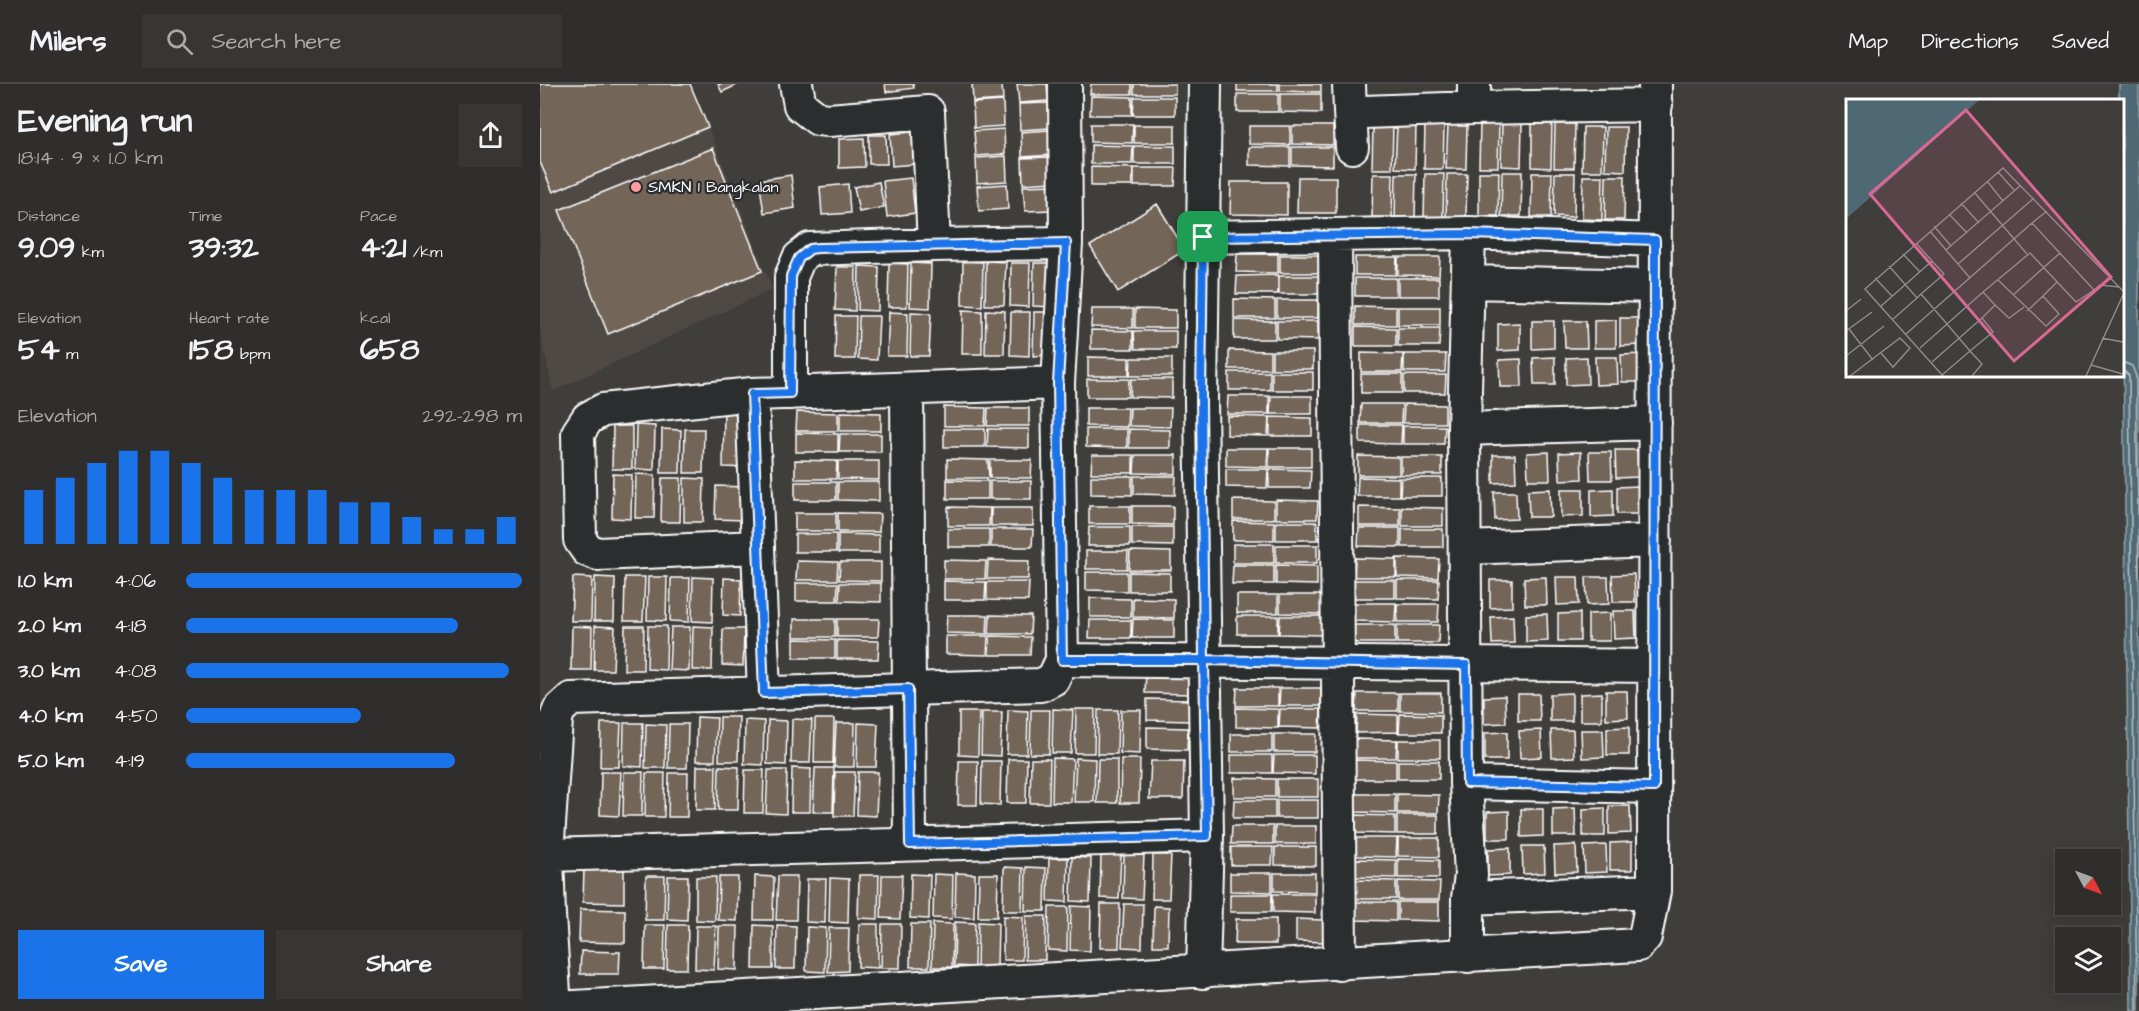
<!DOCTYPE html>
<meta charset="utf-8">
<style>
body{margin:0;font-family:"Architects Daughter",sans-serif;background:#383634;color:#f1f3f6;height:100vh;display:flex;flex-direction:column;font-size:22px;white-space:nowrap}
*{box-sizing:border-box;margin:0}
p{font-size:20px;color:#a8a8a9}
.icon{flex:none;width:33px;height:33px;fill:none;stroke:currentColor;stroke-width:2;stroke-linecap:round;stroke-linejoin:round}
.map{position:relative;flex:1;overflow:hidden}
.side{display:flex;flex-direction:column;background:#302e2c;width:540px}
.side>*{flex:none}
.needle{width:39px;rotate:131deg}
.controls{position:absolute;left:1515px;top:765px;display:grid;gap:12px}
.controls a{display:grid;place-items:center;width:66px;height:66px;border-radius:0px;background:#302e2c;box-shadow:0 3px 15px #0003,0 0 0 2px #4b4a48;font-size:30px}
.pin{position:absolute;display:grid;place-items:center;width:51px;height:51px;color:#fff;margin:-26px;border-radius:12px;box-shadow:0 3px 9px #0006}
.round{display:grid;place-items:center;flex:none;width:63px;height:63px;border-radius:0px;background:#383634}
.summary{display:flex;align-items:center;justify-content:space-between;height:102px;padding:0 18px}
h1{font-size:33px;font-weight:700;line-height:45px}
.figures{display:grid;grid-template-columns:repeat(3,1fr);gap:9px;height:102px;padding:6px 18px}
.figures div{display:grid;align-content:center}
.figures b{font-size:30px;font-weight:700}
.figures small{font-size:16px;font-weight:400}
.figures p{font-size:16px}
.chart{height:168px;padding:12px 18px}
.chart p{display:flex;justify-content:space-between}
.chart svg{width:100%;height:108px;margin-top:6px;stroke:#1a73e8;stroke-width:6}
.cta{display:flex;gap:12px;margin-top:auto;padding:12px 18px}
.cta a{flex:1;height:69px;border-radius:0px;background:#1a73e8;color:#fff;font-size:24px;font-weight:700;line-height:69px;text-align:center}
.cta a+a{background:#383634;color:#f1f3f6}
ul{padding:0 18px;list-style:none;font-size:20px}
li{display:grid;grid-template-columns:96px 72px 1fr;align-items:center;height:45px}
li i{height:15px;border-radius:8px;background:#1a73e8}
header{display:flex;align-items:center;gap:36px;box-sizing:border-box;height:84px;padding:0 30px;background:#302e2c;border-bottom:2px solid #4b4a48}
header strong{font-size:28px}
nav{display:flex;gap:33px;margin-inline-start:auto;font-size:21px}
.search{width:420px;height:54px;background:#383634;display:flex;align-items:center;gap:15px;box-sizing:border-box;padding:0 21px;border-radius:0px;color:#a8a8a9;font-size:22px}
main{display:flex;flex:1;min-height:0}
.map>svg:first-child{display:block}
.built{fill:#4f4a44}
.water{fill:#4f6974;stroke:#95a5ac;stroke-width:1.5}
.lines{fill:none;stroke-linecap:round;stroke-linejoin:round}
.shore{stroke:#b9c3c7;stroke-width:1.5}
.building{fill:#736559;stroke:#fff;stroke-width:1.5}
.minor-casing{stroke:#fff;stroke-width:36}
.minor{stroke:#2a2d2e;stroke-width:32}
.route-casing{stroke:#fff;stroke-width:12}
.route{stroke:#1a73e8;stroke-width:8}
.poi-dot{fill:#ff9aa2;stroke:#2a2d2e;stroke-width:2}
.labels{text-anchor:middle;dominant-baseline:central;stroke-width:4.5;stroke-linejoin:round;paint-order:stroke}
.poi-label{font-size:16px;fill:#fff;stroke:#2a2d2e;text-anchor:start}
.inset-road{fill:none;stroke:#8c8b89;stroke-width:1.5}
.view{fill:#d76994;fill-opacity:0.15;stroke:#d76994;stroke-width:3}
.inset-edge{fill:none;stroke:#fff;stroke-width:3}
</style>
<header>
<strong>Milers</strong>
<div class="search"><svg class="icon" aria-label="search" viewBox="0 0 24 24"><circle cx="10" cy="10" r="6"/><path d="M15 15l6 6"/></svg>Search here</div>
<nav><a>Map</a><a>Directions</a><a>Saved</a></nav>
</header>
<main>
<section class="side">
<div class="summary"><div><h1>Evening run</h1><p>18:14 · 9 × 1.0 km</p></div><a class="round"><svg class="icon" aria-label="share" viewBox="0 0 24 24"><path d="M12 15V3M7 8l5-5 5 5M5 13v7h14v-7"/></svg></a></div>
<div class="figures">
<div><p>Distance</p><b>9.09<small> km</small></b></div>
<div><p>Time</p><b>39:32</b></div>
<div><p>Pace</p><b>4:21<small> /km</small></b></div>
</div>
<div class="figures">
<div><p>Elevation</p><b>54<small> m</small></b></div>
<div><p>Heart rate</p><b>158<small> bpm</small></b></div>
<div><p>kcal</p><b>658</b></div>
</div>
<div class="chart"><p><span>Elevation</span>292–298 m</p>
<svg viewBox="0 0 160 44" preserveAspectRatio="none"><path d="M5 44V22M15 44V17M25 44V11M35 44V6M45 44V6M55 44V11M65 44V17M75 44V22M85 44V22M95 44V22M105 44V27M115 44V27M125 44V33M135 44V38M145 44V38M155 44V33"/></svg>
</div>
<ul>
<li><b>1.0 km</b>4:06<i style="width:100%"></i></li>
<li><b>2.0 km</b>4:18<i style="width:81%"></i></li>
<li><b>3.0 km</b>4:08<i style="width:96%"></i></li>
<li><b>4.0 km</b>4:50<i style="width:52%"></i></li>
<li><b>5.0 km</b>4:19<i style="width:80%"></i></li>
</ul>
<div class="cta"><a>Save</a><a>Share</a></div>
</section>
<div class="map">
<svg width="1599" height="927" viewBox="0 0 1599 927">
<rect width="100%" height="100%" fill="#403e3b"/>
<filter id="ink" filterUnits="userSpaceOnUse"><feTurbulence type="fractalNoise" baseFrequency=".0167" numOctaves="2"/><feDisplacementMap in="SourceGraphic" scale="12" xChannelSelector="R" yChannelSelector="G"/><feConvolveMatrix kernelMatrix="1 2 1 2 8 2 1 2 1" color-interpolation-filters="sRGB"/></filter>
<g filter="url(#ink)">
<!-- built -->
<path class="built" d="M0 0H151L232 205 13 307 0 246Z"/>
<!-- water -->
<path class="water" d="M1579 0H1599V927H1591L1583 261 1582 16H1579Z"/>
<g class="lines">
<!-- shore -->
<path class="shore" d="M1582 278 1592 282 1596 292 1599 493
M1582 285 1589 292 1597 927"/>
</g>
<!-- building -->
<path class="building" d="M0 0H150L168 43 13 108 0 78Z
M178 0H199L182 8Z
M345 0H373L374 4 346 8Z
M432 0H462L463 16 433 18Z
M477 0H507L508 17 479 19Z
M551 0H592V10H550Z
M594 0H635V10H594Z
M697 0H738V7H697Z
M740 0H781V8L740 7Z
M697 10H738V28H697Z
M740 10H781V29L740 28Z
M551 12 592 13V31H550Z
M594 13H635V31H593Z
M463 17 464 42 434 44 433 19Z
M508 19 510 44 480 46 479 20Z
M940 39H959L958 83H939Z
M962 39H982L981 83 961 82Z
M551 40H593L592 59 551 58Z
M992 40H1012L1011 84 992 83Z
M1015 40H1035L1034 84H1014Z
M594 41H635V59H594Z
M833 41H853L852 85H832Z
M857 41H876L875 85 855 84Z
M885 41 904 42 903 85H884Z
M908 41 927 42 926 85H906Z
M709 42H750V61L709 60Z
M752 42H793V61L752 60Z
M1043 43H1063L1062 87H1042Z
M1066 43H1086L1085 87 1065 86Z
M464 45 465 70 436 72 434 47Z
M510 46 512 71 482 73 481 48Z
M373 48 375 80 352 82 350 50Z
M329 51H346L347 80H329Z
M324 54 325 83 299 84V55Z
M551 61 593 62 592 80H551Z
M594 62H635V80H594Z
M709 63H750V82L709 81Z
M752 63H793V82L752 81Z
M173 64 222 187 68 250 19 126Z
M466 72 467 97 437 99 436 74Z
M512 73 513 98 483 100 482 74Z
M551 83 593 84 592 102H551Z
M594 84H636L635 102H594Z
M939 88H959L958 132H939Z
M962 88H982L981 132H961Z
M992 89H1012L1011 133H991Z
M1015 89H1035L1034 133 1014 132Z
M833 90H853L852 134 832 133Z
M856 90H876L875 134 855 133Z
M885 90H904L903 134H884Z
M907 90H927L926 134 906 133Z
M251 91 255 124 224 129 219 96Z
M1043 92H1063L1062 136 1042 135Z
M1066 92H1085L1084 136H1065Z
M758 93H796V129H757Z
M371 94 375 129 347 133 343 97Z
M339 98 344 123 319 128 314 103Z
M691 98H747V131L690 130Z
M308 100 310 129 282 131 280 103Z
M467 100 468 125 439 127 437 102Z
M513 101 514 126 485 127 483 102Z
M617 120 645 166 578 208 550 162Z
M697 170H738V189L696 188Z
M740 171H781V189H740Z
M815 173H857L856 191H815Z
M858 173H900L899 192 858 191Z
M423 177 443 178 442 222 422 221Z
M446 177 466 178 464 221H445Z
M349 179 368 180 367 223H348Z
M371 179 391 180 390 224 370 223Z
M471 179H490L489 223 470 222Z
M494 179H513L512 223 493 222Z
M319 182 339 183 338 227 318 226Z
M297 183H316L315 227 295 226Z
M738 191V210H696L697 192Z
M739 192H781L780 210H739Z
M815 194H856V212H815Z
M858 194H899V212H858Z
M694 215 735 216V234H694Z
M737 216H778V234H737Z
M815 222 856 223V241H815Z
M858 223H900V241H858Z
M552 225H593V244L551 243Z
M595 225 636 226V244H595Z
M423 226 442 227V270H422Z
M446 226 465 227 464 270H445Z
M349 228 368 229 367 272H347Z
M371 228 391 229 389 272H370Z
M471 228H490L489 272 470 271Z
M494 228H513L512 271 493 272Z
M296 232H316L315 275H295Z
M319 232H339L337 276 318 275Z
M1080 234H1102V261L1080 262Z
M694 236 735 237V255H694Z
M1076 236V264H1054V237Z
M737 237H778V256L737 255Z
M992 237H1014V264L992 265Z
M1024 237H1046L1047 264H1025Z
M980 239V266L958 267V240Z
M815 243 856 244V262H815Z
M858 244H900L899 262H858Z
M551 246 593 247V265H551Z
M594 247H636V265H595Z
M689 266 730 267V285H689Z
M732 267H773V285H732Z
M821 269 863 270 862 288H821Z
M864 270H906L905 288H864Z
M1103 270 1104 298H1082L1081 271Z
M548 273 589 274V292H548Z
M1015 273V301H994L993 274Z
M1047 273 1048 300 1026 301V274Z
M1055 273H1077L1078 300 1056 301Z
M591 274H632V292H590Z
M981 275 982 303H960L959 276Z
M689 288H730V306H689Z
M732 288H773V306H732Z
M821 290H862V309H821Z
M864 291H906L905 309H864Z
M547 295H589L588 313H547Z
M591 295H632V314L590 313Z
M688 312H729V330H687Z
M731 312H772V330H730Z
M821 320H862L861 339H820Z
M864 320 905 321V339H863Z
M404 323 446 324 445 342H404Z
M448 324H489V342H447Z
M546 324H588L587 343 546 342Z
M590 324H631L630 343 589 342Z
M184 327 212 328 211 384 183 383Z
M257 328 298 329V347H256Z
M300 328 341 329V347H300Z
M687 332 729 333 728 352 687 351Z
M730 333 772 334V352H730Z
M96 341 115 342 114 386 95 385Z
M820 341H862L861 360 820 359Z
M73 342H92V385H72Z
M863 342H905L904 360H863Z
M122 345 141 346 140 389H121Z
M145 345H164L163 389H144Z
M404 345H445V363H404Z
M448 345H489V364L447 363Z
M546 345H587V364L546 363Z
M589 345 630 346V364H589Z
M256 349 298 350V368H256Z
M300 350H341V368H299Z
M686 364H728L727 383 686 382Z
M729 364H771V383H729Z
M1075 366H1097L1098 393 1076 394Z
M1009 368 1010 396H988L987 369Z
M1041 368 1042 395 1020 396 1019 369Z
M1049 368H1071L1072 396H1050Z
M552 371H593V389H551Z
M595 371H636V390L594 389Z
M953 371H975L976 398 953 399Z
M818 372 859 373V391H818Z
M861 373H902V391H861Z
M407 375 448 376 449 394H407Z
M255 376 297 377 296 395H255Z
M450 376H492L491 394H450Z
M298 377H339V396L298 395Z
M686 385H728L727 404 686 403Z
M729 385 771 386 770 404H729Z
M73 390 92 391 91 435 72 434Z
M96 390 115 391 114 434H95Z
M551 392H592V411L551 410Z
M594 392H636L635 411 594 410Z
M818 393 859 394V412H817Z
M122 394H141L140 438H121Z
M144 394 164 395 163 438H144Z
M861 394H902V412H860Z
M407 396 448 397V415H407Z
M450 397H491V415H450Z
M255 398H296V416H255Z
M298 398H339V417L298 416Z
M176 402 205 403 204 436 175 435Z
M1098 402 1099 430H1077V403Z
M1010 405 1011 433H989L988 406Z
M1021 405H1043V432L1021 433Z
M1073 405V432L1051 433V406Z
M954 408H976L977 435 955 436Z
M693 416 734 417V435H693Z
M736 416 778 417 777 435H736Z
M549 422H590V440H549Z
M592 422H633V441L592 440Z
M408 423 450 424 449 442H408Z
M819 423 860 424V442H819Z
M862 423 903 424V442H862Z
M451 424H493V442H451Z
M255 429H296V447H255Z
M298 429 340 430 339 448H298Z
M693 437 734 438V456H693Z
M736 438H777V456H736Z
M549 443H590V462H548Z
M592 443H633V462L592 461Z
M819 444H860V463L818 462Z
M408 445H449V463H408Z
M451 445H493L492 463H451Z
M862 445H903V463H862Z
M255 450H296V468H255Z
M298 450 339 451V469H298Z
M693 460H734V479H693Z
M736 461H777V479H736Z
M546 467H588L587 485H546Z
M590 467 631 468V486H589Z
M815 474 856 475V493H814Z
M857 474 899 475 898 494 857 493Z
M404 476 446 477 445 495H404Z
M448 476 489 477 488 495H447Z
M257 477 298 478 297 496H256Z
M300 478H341V497L299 496Z
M693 481H734V500H692Z
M736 481 777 482V501L736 500Z
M546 488H587V507L546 506Z
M589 488 630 489V507H589Z
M1094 490 1095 518H1073L1072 491Z
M33 493 52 494 51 537H31Z
M55 493 75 494 74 537H54Z
M85 493H105L103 537H84Z
M108 493H127L126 537 107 536Z
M153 493 173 494 172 538 152 537Z
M1006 493 1007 521H985L984 494Z
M1016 493H1038L1039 520 1017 521Z
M1046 493H1068L1069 520 1047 521Z
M131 494H150L149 538 130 537Z
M184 494 201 495 200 532 183 531Z
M814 496H855V514H814Z
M857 496H899L898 515 857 514Z
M950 496H972V523L950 524Z
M404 497 446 498 445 516H404Z
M447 498H489L488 517 447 516Z
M256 499H298L297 517H256Z
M300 499H341V518L299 517Z
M697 511H738V529H697Z
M740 511H781V530L740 529Z
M550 514 591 515V533H550Z
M593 514 634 515V534L593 533Z
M814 519H856L855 538 814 537Z
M857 520H899L898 538H857Z
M1073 527H1095L1096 554 1074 555Z
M1040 529V557H1018V530Z
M1070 529V557H1048V530Z
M1007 530 1008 557 986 558V531Z
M407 531H448L447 550 406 549Z
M450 531 491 532 490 550H449Z
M697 532H738V550H697Z
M740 532H781V551L739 550Z
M973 532 974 559 952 560 951 533Z
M254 535H295V553H254Z
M297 535H339L338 553H297Z
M593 535 634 536V554H592Z
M550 536H591V554H549Z
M814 541H855V559H814Z
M857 541H899L898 559H857Z
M32 542 52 543 51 586H31Z
M55 542 75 543 73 586H54Z
M85 542H104L103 586H84Z
M108 542H127L126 586 107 585Z
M153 542 173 543 172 586H152Z
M131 543H150L149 587 129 586Z
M183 545H204L203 582 182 581Z
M406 552H448L447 571 406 570Z
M450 552 491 553 490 571H449Z
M254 555 295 556V574H254Z
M297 556 339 557 338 575H297Z
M606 586 651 587 650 610 605 609Z
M697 604H738V622H696Z
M740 604H781V622H739Z
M1066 607H1087L1088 634 1066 635Z
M817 609H858V627H816Z
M860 609H901V628L860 627Z
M1032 609V637H1010V610Z
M1062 609V637H1040V610Z
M978 610H999L1000 637H978Z
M965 612 966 639 944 640V613Z
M607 615 651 616V637L607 636Z
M696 624 738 625V644L696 643Z
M513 625 533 626 531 669H512Z
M536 625H555L554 669H535Z
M740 625H781L780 644 739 643Z
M468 626 488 627 487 670H467Z
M491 626H510L509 670H490Z
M558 626H578L577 670H557Z
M581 626H601L600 670 580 669Z
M419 628H439L438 672 419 671Z
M442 628H462L460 672 441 671Z
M817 630 858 631V648L816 649Z
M860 630 901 631V649H859Z
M157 633 177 634 175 677H156Z
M180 633H199L198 677H179Z
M252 635 272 636 270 679H251Z
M275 635H294L293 679H274Z
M205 636 224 637 223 681 204 680Z
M228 636 247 637 246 681 227 680Z
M61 639H81L79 683H60Z
M84 639H103L102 683 83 682Z
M296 639H315L314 683H294Z
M318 639 338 640 336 683H317Z
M106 640 126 641 125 684H105Z
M129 640H148L147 684H128Z
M607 643 648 644 647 666 607 665Z
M1089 643V671H1067V644Z
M1001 646 1002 673 980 674 979 647Z
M1011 646H1033L1034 673 1012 674Z
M1041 646H1063L1064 673 1042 674Z
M967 648V676H945V649Z
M691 650H732V668H691Z
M734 650H776L775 668H734Z
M815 655 857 656 856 674H815Z
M858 656H900V674H858Z
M691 671H732V689H691Z
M734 671H775V690L733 689Z
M513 674 533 675 531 718H512Z
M536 674 555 675 554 718H534Z
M468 675H487L486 719H467Z
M491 675H510L509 719H490Z
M558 675H577V719H557Z
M581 675H600L599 719H580Z
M815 676 856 677V695H815Z
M419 677H438L437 721H418Z
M442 677H461L460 721 441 720Z
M611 677H644L643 715H609Z
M858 677H899V695H858Z
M157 682H176L175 726H156Z
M179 682 199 683 198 726H178Z
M252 684 271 685 270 728H251Z
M275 684H294L293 728H273Z
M205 686H224L223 729H204Z
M228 686H247L246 730 226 729Z
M61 688H81L79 732 60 731Z
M84 688H103L102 732H83Z
M295 688H315L313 732H294Z
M318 688H338L336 732 317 731Z
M106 689H125L124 733H105Z
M129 689H148L147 733H128Z
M694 694 735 695V713H694Z
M737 695H778V713H737Z
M814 710H855V729L814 728Z
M857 710 899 711 898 729H857Z
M694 716H735V734H693Z
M737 716H778V734H737Z
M1069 722H1090L1091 749 1069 750Z
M1035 724 1036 752H1013V725Z
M1065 724V752H1043V725Z
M981 725H1003V752L981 753Z
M969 727V755H947V728Z
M814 731 855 732V750L814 749Z
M857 731H898V750H857Z
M692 742H733V760H691Z
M735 742H776V760H735Z
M815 754H857L856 773 815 772Z
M858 754H899V773L858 772Z
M1092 758V786H1070V759Z
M1036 761 1037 788 1015 789 1014 762Z
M1066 761 1067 788 1045 789 1044 762Z
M982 762H1004L1005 789 983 790Z
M691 763H733L732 781H691Z
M735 763H776V782L735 781Z
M970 764V791L948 792V765Z
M561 771H581L579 815 560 814Z
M584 771H604L602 815 583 814Z
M613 771H631L629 815H612Z
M532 773 551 774 550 818 531 817Z
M509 774H528L527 818 508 817Z
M815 775 856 776V794L815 793Z
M858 775 899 776V794H858Z
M464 783 483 784 482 827H463Z
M486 783 506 784 505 827H485Z
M44 784 84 785V819L43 818Z
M416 789 435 790 434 834 415 833Z
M690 789H732V808L690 807Z
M734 789H775V808L734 807Z
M371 790 390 791 389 835 370 834Z
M394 790 413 791 412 835 393 834Z
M439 790H458L457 833H438Z
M319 791H339L338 835 318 834Z
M342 791H362L360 835 341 834Z
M106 792H125L124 836H105Z
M128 792H148L147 836 127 835Z
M215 792 234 793 233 836H214Z
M238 792H257L256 836H236Z
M156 793H176L175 837 156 836Z
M179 793H198L197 837 178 836Z
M290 794 309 795 308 839 289 838Z
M267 795H286L285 839 266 838Z
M815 796 856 797V815H815Z
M858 797 900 798 899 816H858Z
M690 810H732L731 828H690Z
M733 810H775V829L733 828Z
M815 818H856V837L815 836Z
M858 818H899V837L858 836Z
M561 820H580L579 864H560Z
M584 820H603L602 864 582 863Z
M531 822 551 823 550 867 530 866Z
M614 822 629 823 628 862H613Z
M509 823H528L527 867 508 866Z
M40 825 85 826V859L39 858Z
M463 832 483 833 482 876H463Z
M486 832H506L505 876H485Z
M696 835H736V860H695Z
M756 835 783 836V858L756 857Z
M415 838 435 839 434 883 414 882Z
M438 838 458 839 457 883 437 882Z
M393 839 413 840 412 883H392Z
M319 840H338V884L318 883Z
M342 840H361L360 884H341Z
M371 840H390L389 883H370Z
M105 841H125L124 885H104Z
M128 841H148L147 885H127Z
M214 841 233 842V885H213Z
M237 841 256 842 255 885H236Z
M156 842H176L174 886 155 885Z
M179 842H198L197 886 178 885Z
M267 843 286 844 285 888 266 887Z
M289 844H309L308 887 288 888Z
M41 867 80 868 79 890H40Z"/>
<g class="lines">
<defs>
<path id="minor" d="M256 0 260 21 278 35 289 36 388 28 394 161 526 159 525 0
M809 0 810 27 824 28 934 24V0
M934 24 1116 21
M810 27 812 63
M929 149 1115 156
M795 151 800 880
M663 153 929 149 924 345 926 699 931 791 928 814V872
M928 198 1115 202
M367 305 370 760
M251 309V193L259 174 270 165 394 161
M212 310 218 463
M924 345 1115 339
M925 464 1115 457
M522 576 1114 582
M224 609 218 463 58 470 47 466 40 456 38 349 48 334 63 326 212 310 518 299
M926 699 1114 703
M7 771 16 635 19 626 31 615 501 601 513 595 522 576 518 299 526 159
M928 814 1114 807
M9 831 15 925
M0 843 9 831 7 771 667 752 661 317 665 0
M663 888 667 752
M0 925 1098 861 1105 853 1114 807 1115 0"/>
</defs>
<!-- minor casing -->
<use href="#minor" class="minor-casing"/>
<!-- minor -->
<use href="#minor" class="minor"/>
</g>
</g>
<g class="lines" filter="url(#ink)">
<defs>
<path id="route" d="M663 153 661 317 664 576H522L518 299 526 159 278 164 270 165 259 174 251 192 250 309 212 310 224 609 368 605 370 760 667 752 664 576 926 581 927 699 1114 703 1115 156 929 150 663 153"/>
</defs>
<!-- route casing -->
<use href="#route" class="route-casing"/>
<!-- route -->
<use href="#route" class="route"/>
</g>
<!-- markers -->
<circle class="poi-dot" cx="96" cy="103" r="6"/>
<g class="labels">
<!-- poi labels -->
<g class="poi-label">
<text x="108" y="103">SMKN 1 Bangkalan</text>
</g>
</g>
<!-- overview -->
<g transform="translate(1306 15)">
<rect width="278" height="278" fill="#403e3b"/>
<path d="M0 1H133L0 120Z" fill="#4f6974"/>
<path class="inset-road" d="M152 73 169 92M141 82 157 102M128 93 181 155M115 104 133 124M103 115 121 134M186 124 201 112M88 127 105 147M84 132 100 151M70 144 86 162M57 155 74 173M112 165 188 99M43 167 71 199 75 195M29 179 46 197M124 179 100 151 175 86M152 181 200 227 213 215 197 197 211 183M137 193 184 154 230 203 248 191M167 196 214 154M149 206 163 219 178 208M34 208 86 162 98 175 75 195 101 225 137 193 149 206 136 219 147 233 124 252 136 265 126 277M0 212 15 200M181 212 197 197M46 221 71 199M3 230 27 261M0 232 26 213M60 235 186 124 248 191 254 186 273 188M256 239 277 243M74 249 101 225 124 252 96 276M0 257 38 227M86 263 136 219M245 266 277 275M4 277 54 239 64 249 47 268 35 254M97 277 19 190 157 69 277 192M240 277 277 196"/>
<path class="view" d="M120 11 265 178 168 262 24 95Z"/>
<rect width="278" height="278" class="inset-edge"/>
</g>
</svg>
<div class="controls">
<a><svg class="needle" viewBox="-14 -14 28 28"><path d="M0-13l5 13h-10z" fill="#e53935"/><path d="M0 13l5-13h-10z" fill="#a8a8a9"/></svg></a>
<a><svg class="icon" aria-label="layers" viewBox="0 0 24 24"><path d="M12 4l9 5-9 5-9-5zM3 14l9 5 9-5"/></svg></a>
</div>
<div class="pin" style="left:663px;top:153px;background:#1e9e55"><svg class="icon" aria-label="arrive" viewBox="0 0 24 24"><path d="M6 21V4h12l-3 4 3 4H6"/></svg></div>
</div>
</main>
